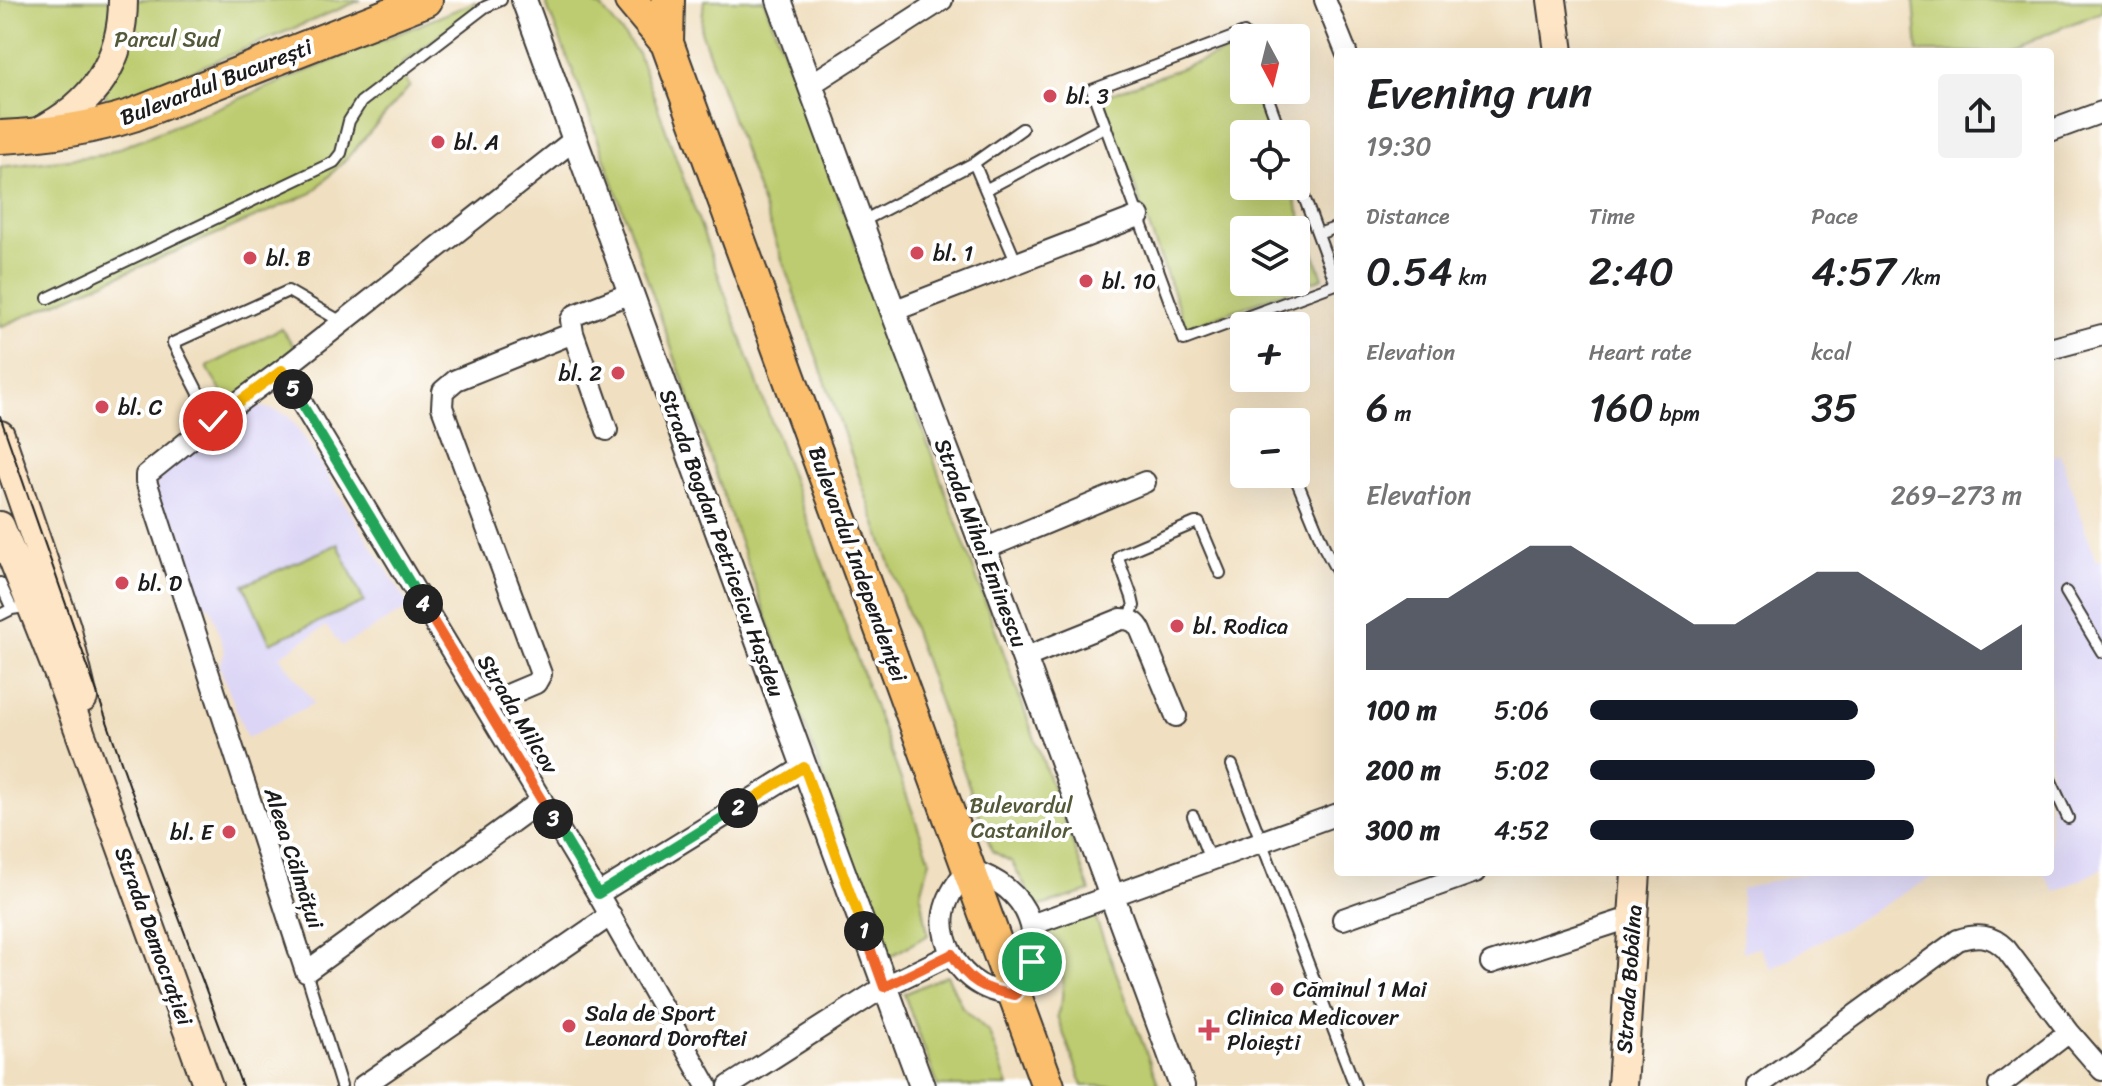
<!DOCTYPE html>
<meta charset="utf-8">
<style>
body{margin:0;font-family:Sriracha,sans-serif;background:#f2f2f2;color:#202124;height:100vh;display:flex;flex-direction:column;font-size:30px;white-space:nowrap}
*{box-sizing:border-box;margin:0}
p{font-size:26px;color:#757577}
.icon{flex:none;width:44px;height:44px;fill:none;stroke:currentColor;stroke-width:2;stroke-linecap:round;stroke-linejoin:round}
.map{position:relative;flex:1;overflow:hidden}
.sheet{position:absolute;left:1334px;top:48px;width:720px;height:828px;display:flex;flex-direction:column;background:#fff;border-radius:8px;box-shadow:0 8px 32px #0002}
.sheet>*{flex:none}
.needle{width:52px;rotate:173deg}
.controls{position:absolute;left:1230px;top:24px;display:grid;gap:16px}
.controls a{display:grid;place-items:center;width:80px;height:80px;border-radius:8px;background:#fff;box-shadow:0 8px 32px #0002;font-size:40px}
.pin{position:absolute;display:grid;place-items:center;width:68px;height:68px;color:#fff;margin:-34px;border:4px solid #fff;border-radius:50%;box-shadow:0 2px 8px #0007}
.km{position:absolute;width:40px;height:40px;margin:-20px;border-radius:50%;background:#222;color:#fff;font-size:22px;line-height:40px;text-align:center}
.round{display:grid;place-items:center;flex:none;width:84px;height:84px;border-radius:8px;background:#f2f2f2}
.head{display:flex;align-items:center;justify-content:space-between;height:136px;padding:0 32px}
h1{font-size:44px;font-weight:600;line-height:60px}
.metrics{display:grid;grid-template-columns:repeat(3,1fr);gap:12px;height:136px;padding:8px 32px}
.metrics div{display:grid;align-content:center}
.metrics b{font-size:40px;font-weight:600}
.metrics small{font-size:22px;font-weight:400}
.metrics p{font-size:22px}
.chart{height:224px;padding:16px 32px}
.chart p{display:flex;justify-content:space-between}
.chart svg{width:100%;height:144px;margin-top:8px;fill:#111827;opacity:.7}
ul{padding:0 32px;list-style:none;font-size:26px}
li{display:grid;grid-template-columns:128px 96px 1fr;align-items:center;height:60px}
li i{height:20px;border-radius:10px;background:#111827}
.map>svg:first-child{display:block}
.built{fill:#dcd5f6}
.park{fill:#bdcc6f;stroke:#6c7446;stroke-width:2;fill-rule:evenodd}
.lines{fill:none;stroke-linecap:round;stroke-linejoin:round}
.service-casing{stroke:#3c3935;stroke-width:14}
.minor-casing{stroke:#3c3935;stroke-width:24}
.tertiary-casing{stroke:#3c3935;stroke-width:28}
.secondary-casing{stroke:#3c3935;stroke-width:32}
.primary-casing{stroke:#3c3935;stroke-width:36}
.service{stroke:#fff;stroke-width:10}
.minor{stroke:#fff;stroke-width:20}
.tertiary{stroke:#fff;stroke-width:24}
.secondary{stroke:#fde5c5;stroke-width:28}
.primary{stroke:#fabe6d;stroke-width:32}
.tram{stroke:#1c1c1c;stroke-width:2}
.split-1-casing{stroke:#fff;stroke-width:16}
.split-2-casing{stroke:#fff;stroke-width:16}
.split-3-casing{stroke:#fff;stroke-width:16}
.split-4-casing{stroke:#fff;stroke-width:16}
.split-5-casing{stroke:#fff;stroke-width:16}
.split-6-casing{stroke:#fff;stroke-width:16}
.split-1{stroke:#f0652b;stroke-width:10}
.split-2{stroke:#f5b400;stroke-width:10}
.split-3{stroke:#22a559;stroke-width:10}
.split-4{stroke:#f0652b;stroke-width:10}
.split-5{stroke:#22a559;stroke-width:10}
.split-6{stroke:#f5b400;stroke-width:10}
.poi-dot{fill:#d1495b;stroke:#fff;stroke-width:3}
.labels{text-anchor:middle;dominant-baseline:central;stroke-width:8;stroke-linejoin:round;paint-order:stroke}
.park-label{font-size:22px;fill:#545a39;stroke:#fff}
.street-label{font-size:22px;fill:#1c1c1c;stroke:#fff}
.poi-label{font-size:22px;fill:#1c1c1c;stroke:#fff;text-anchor:start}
</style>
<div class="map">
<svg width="2102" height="1086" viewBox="0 0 2102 1086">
<rect width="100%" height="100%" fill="#fff"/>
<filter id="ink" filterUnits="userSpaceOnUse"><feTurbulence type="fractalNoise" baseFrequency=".0125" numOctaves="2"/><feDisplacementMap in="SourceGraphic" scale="16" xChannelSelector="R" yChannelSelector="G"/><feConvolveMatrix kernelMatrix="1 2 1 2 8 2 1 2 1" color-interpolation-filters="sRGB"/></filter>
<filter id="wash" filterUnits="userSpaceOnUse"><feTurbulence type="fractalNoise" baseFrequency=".006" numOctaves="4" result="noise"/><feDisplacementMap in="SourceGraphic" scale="32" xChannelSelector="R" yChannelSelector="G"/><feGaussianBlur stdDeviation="1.8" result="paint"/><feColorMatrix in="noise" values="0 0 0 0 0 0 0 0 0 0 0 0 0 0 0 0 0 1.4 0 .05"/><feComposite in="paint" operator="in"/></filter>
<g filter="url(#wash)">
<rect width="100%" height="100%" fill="#f0dfc0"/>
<!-- built -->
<path class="built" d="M257 406 278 411 288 416 295 424 410 607 342 646 326 626 280 656 314 703 247 738 219 665 225 653 211 608 192 596 156 490 157 478 165 467 247 408Z
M2060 454 2096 561 2102 559V869L2055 892 2043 872H2050V457Z
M1812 872H1941L1771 969 1759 947 1743 952 1741 889Z"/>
<!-- park -->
<path class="park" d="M0 0H114L108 51 63 107 29 122 0 125Z
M130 0H361L108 106 105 92Z
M552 0H586L602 8 638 53 930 860 921 894 928 935 887 958 580 89 546 4Z
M704 0H764L845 215 1090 891 1034 908 1026 888 1012 862 992 851 701 31Z
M1914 0H2102V12L2053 31 2007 52H1918Z
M475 2 477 8 402 63 403 76 410 86 349 156 312 193 0 327V167L103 155Z
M1239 47 1244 61V90H1254L1271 134H1244V186H1290L1323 278 1186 328 1102 97ZM1244 230H1296V282H1244Z
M281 328 297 350 228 403 207 367Z
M338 544 364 602 270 643 244 585Z
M1094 914 1159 1086H1083L1057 1016 1062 999 1063 981 1047 932Z
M947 975 962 1007 989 1032 1008 1086H938L904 994Z"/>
</g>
<g filter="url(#ink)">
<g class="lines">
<defs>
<path id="service" d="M1245 38 1244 33 1092 90 1184 340 1336 284 1296 175
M1265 90 1281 134
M974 163 1017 264
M987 189 1106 126
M861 222 974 163 1022 129
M1318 234 1338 227
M48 298 334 162 341 153 349 121 361 102 485 7 501 0
M213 421 173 343 288 291 342 322
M1294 474 1325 549 1338 573
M0 583 12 609 31 606
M2066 592 2102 652
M0 615 12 609
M1129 619 1134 606 1132 597 1119 561V556L1122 554 1195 523H1199L1220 573
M1232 765 1355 1086
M2050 779 2068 818
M1193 816 1210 860
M306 972 341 1086"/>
<path id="minor" d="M1325 0 1346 52
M810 85 942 0
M2050 131 2102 112
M893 311 1139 216
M573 333 607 430
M2050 349 2102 335
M282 370 598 894 707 1086
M984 549 1145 482
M1024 658 1121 619C1131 619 1137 622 1141 631L1176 716
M484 705 536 683 541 674 442 407 443 391 456 380 573 333 571 320 575 315 631 293
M542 800 306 972 146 481V475L213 421 282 370 575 139
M968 869C1031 888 1051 940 1015 995 1002 993 990 991 979 984 956 971 940 939 944 913 947 896 957 882 968 869Z
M598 894 804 767
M1343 919 1475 872
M1031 925 1338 814
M1491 963 1633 917
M363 1086 611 915
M729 1086 884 987 952 954
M1758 1086 1958 940C1977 934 1991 934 2006 949L2069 1032 2102 1070
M1999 1086 2069 1032"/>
<path id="tertiary" d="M524 0 745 606 922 1086
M779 0 893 311 984 549 1182 1086"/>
<path id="secondary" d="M1552 0 1559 52
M38 132C93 105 123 62 123 0
M0 435 66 627 83 698
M0 526 60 677 208 1086
M1622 1086 1636 872"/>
<path id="primary" d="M631 0 667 43 1048 1086
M667 43 668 0
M0 137C46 135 90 129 133 115L426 0"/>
</defs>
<!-- service casing -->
<use href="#service" class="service-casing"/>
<!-- minor casing -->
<use href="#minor" class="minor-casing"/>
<!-- tertiary casing -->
<use href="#tertiary" class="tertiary-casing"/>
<!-- secondary casing -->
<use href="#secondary" class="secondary-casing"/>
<!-- primary casing -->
<use href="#primary" class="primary-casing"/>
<!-- service -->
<use href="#service" class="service"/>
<!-- minor -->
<use href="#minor" class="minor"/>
<!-- tertiary -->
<use href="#tertiary" class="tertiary"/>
<!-- secondary -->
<use href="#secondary" class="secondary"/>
<!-- primary -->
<use href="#primary" class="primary"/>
<!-- tram -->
<path class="tram" d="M0 416 130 787 242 1086"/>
</g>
</g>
<g class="lines" filter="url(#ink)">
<defs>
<path id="split-1" d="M864 931 884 987 952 954C968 982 984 990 1015 995L1025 980 1032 962"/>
<path id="split-2" d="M738 808 804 767 864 931"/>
<path id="split-3" d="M553 819 598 894 738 808"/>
<path id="split-4" d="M423 604 553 819"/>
<path id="split-5" d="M293 389 423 604"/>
<path id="split-6" d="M213 421 282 370 293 389"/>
</defs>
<!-- split-1 casing -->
<use href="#split-1" class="split-1-casing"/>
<!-- split-2 casing -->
<use href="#split-2" class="split-2-casing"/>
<!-- split-3 casing -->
<use href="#split-3" class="split-3-casing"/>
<!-- split-4 casing -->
<use href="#split-4" class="split-4-casing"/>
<!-- split-5 casing -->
<use href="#split-5" class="split-5-casing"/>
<!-- split-6 casing -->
<use href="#split-6" class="split-6-casing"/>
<!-- split-1 -->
<use href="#split-1" class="split-1"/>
<!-- split-2 -->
<use href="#split-2" class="split-2"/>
<!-- split-3 -->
<use href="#split-3" class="split-3"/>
<!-- split-4 -->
<use href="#split-4" class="split-4"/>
<!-- split-5 -->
<use href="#split-5" class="split-5"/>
<!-- split-6 -->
<use href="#split-6" class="split-6"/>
</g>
<!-- markers -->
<g class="poi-dot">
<circle cx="1050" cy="96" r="8"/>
<circle cx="438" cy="142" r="8"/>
<circle cx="917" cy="253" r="8"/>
<circle cx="250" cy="258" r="8"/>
<circle cx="1086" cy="281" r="8"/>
<circle cx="618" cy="373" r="8"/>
<circle cx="102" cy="407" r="8"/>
<circle cx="122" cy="583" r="8"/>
<circle cx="1177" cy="626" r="8"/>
<circle cx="229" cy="832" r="8"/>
<circle cx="1277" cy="989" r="8"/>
<circle cx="569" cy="1026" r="8"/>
<path d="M1205 1018h8v8h8v8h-8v8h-8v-8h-8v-8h8z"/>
</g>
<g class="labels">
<!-- park labels -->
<g class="park-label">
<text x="167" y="39">Parcul Sud</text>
<text x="1021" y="805">Bulevardul<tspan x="1021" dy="25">Castanilor</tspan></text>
</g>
<!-- street labels -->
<g class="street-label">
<text transform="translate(216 82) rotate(-21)">Bulevardul București</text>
<text transform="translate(722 543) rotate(70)">Strada Bogdan Petriceicu Hașdeu</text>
<text transform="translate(981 543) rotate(69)">Strada Mihai Eminescu</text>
<text transform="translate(858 564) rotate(70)">Bulevardul Independenței</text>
<text transform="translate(518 714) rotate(59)">Strada Milcov</text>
<text transform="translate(294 858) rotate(72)">Aleea Călmățui</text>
<text transform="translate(154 936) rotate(70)">Strada Democrației</text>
<text transform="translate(1629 979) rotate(-86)">Strada Bobâlna</text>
</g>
<!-- poi labels -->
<g class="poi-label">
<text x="1066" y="96">bl. 3</text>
<text x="454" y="142">bl. A</text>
<text x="933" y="253">bl. 1</text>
<text x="266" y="258">bl. B</text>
<text x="1102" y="281">bl. 10</text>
<text x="602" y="373" text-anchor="end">bl. 2</text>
<text x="118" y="407">bl. C</text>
<text x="138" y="583">bl. D</text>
<text x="1193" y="626">bl. Rodica</text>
<text x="213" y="832" text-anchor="end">bl. E</text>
<text x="1293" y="989">Căminul 1 Mai</text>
<text x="585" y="1013">Sala de Sport<tspan x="585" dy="25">Leonard Doroftei</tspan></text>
<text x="1227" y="1017">Clinica Medicover<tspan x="1227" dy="25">Ploiești</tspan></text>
</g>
</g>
</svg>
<div class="controls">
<a><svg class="needle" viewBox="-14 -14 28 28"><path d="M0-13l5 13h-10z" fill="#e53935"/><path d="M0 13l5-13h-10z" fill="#757577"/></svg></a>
<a><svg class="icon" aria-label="locate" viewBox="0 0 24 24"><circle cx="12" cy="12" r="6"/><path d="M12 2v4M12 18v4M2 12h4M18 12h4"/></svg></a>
<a><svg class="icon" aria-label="layers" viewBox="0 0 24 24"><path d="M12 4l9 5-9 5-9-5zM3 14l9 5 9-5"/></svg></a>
<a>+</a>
<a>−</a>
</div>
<div class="pin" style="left:1032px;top:962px;background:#1e9e55"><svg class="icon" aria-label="arrive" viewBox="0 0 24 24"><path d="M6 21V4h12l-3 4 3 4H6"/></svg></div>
<div class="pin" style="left:213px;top:421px;background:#d93025"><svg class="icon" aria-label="check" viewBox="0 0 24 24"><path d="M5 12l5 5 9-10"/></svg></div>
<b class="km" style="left:864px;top:931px">1</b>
<b class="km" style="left:738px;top:808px">2</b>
<b class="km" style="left:553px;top:819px">3</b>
<b class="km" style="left:423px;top:604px">4</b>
<b class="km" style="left:293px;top:389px">5</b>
<section class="sheet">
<div class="head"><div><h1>Evening run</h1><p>19:30</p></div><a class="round"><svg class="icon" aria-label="share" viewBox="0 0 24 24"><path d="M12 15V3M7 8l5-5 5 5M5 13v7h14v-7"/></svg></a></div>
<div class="metrics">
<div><p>Distance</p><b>0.54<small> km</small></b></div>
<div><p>Time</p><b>2:40</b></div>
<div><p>Pace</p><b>4:57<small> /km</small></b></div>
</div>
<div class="metrics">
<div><p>Elevation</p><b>6<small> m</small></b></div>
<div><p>Heart rate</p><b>160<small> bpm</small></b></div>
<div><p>kcal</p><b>35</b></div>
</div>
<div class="chart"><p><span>Elevation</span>269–273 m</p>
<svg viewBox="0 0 160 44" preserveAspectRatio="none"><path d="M0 44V30L10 22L20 22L30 14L40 6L50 6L60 14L70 22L80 30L90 30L100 22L110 14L120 14L130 22L140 30L150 38L160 30V44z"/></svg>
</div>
<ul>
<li><b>100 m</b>5:06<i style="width:62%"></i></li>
<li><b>200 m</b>5:02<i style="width:66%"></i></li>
<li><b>300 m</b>4:52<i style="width:75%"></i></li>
</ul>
</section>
</div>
